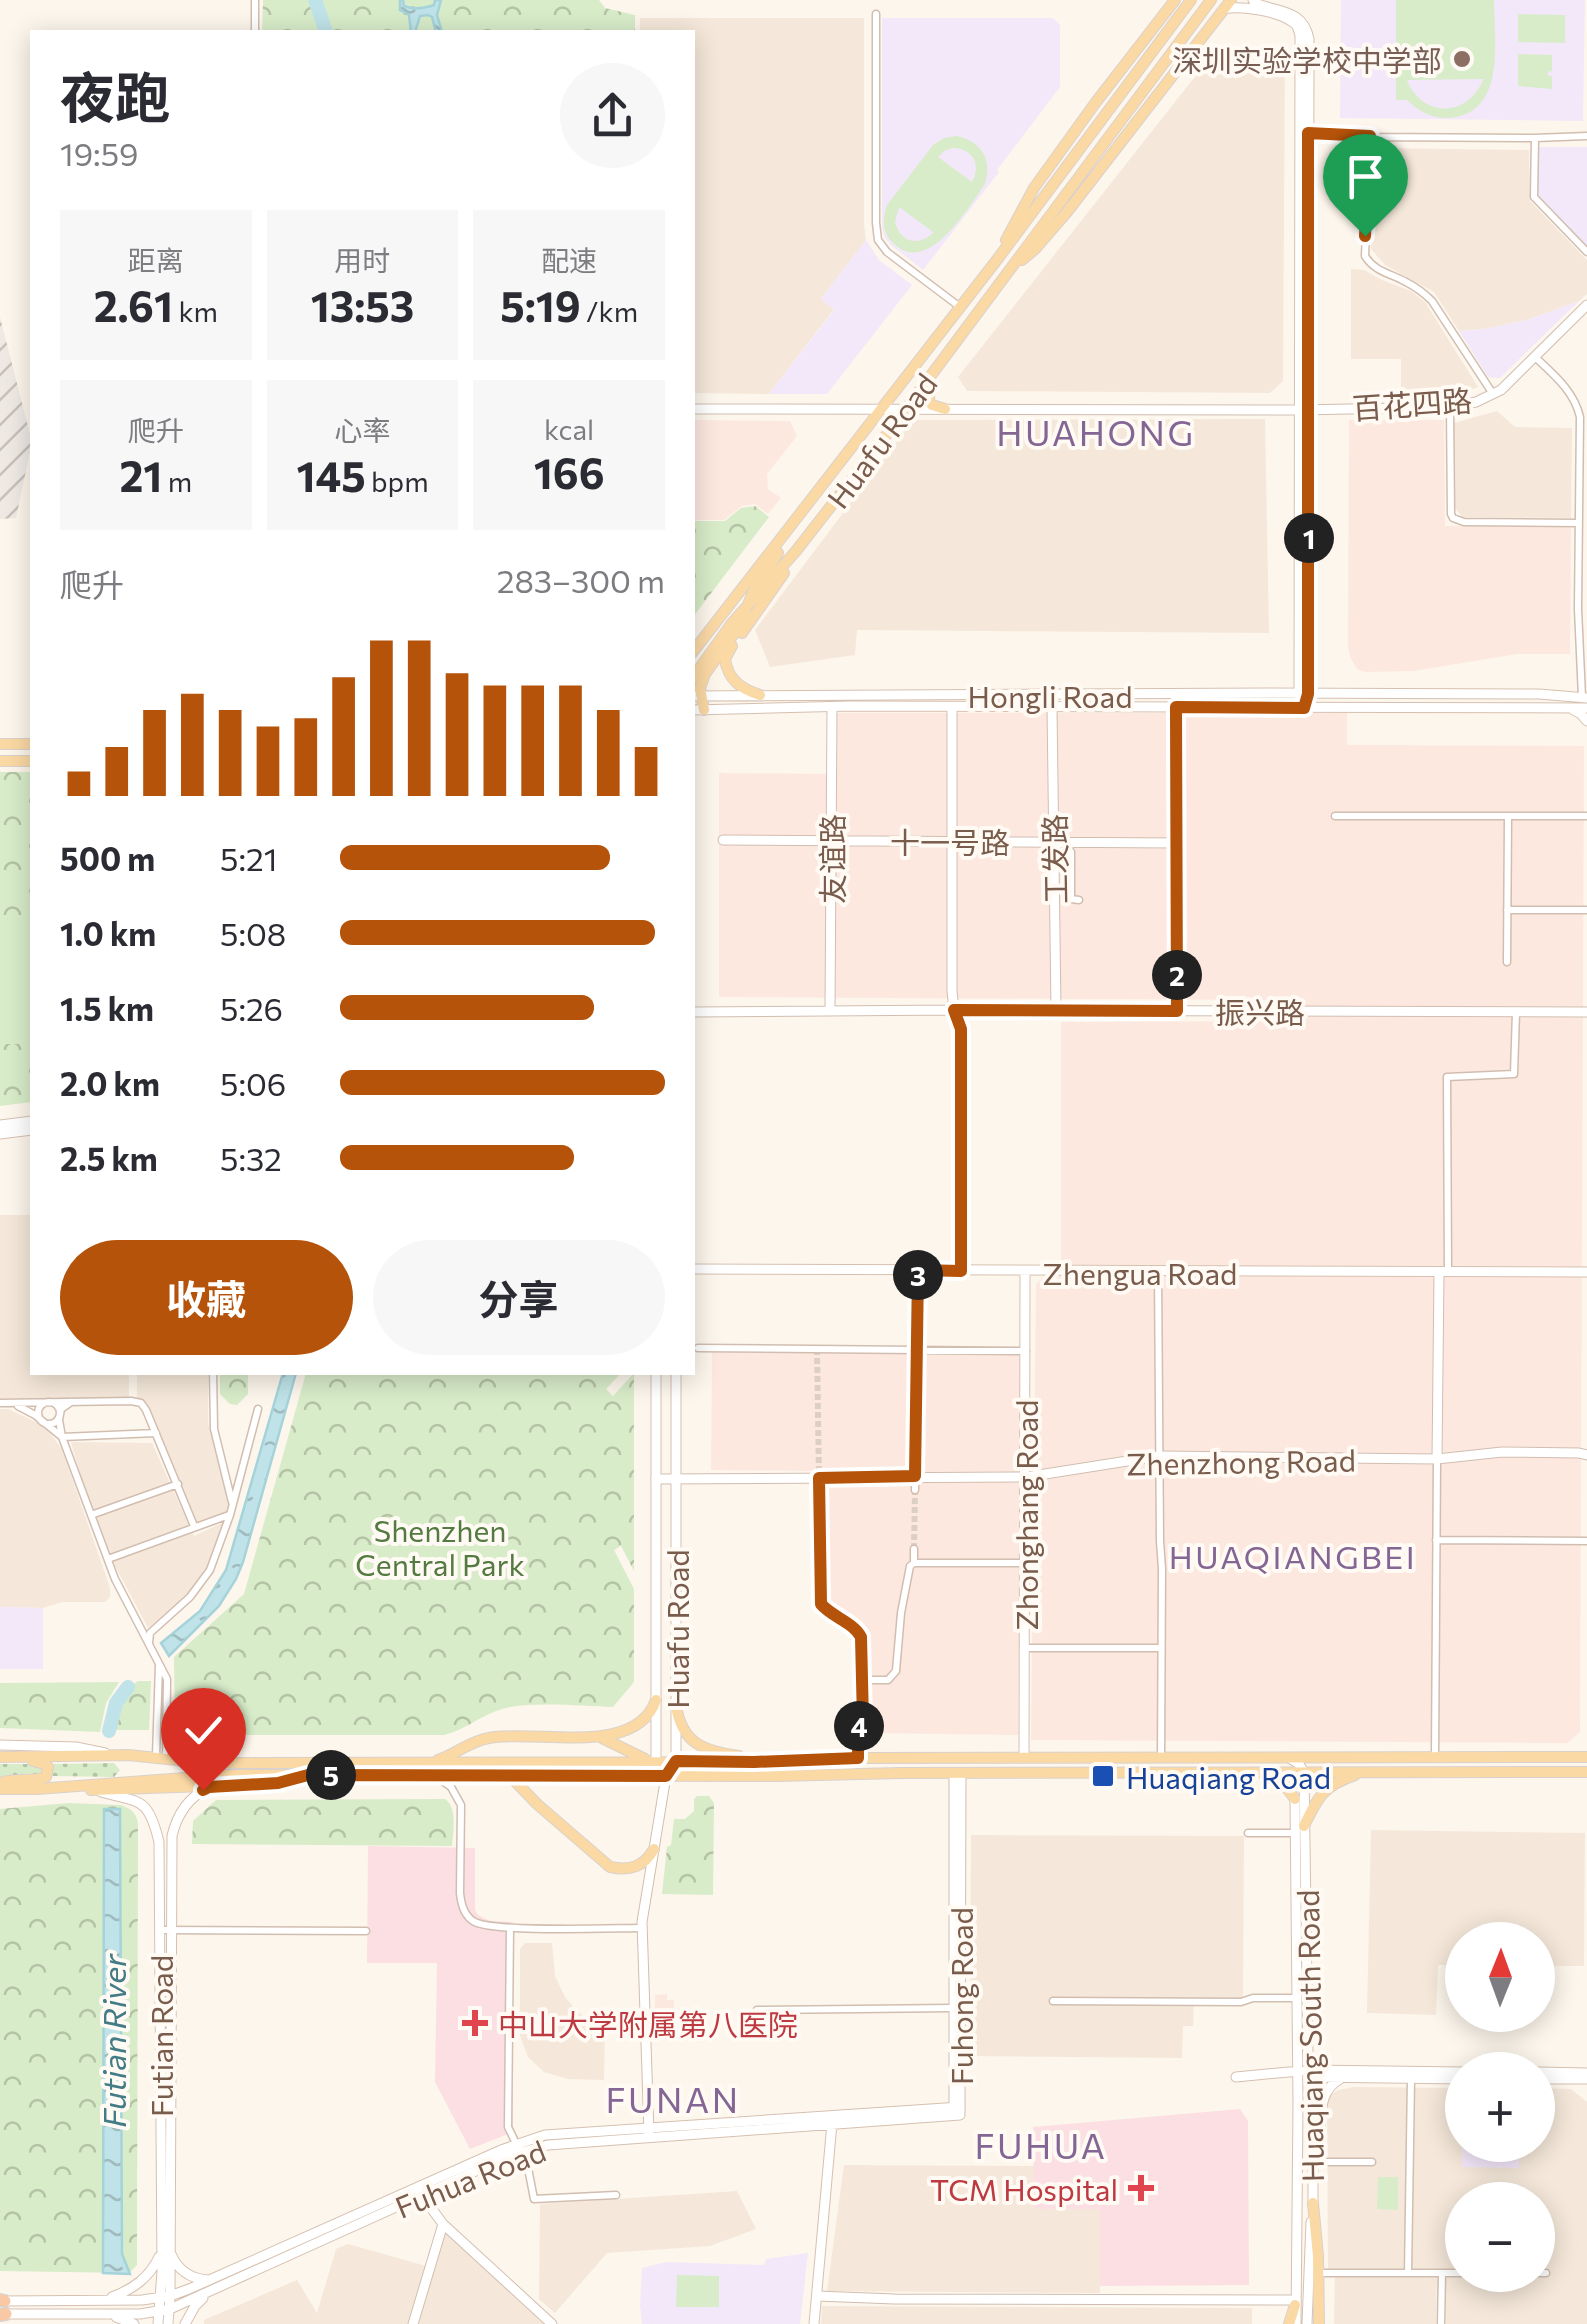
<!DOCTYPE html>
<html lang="zh">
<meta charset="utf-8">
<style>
body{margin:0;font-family:Commissioner,"Noto Sans SC",sans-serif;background:#f7f7f7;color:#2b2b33;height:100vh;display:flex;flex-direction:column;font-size:38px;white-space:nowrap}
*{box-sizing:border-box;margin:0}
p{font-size:32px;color:#7c7c81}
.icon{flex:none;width:55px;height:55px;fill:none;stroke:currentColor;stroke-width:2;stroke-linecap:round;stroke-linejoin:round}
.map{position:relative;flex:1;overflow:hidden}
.panel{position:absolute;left:30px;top:30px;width:665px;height:1345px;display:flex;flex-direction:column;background:#fff;border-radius:0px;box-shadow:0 5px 25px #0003}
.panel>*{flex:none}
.needle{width:65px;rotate:1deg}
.controls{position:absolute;left:1445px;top:1922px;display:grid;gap:20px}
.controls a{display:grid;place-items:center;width:110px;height:110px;border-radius:50%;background:#fff;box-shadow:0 5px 25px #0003;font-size:50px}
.pin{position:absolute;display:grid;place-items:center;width:85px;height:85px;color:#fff;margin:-102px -42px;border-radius:50% 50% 50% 0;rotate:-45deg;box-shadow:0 0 10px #0007}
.pin .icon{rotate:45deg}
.km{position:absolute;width:50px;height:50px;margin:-25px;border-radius:50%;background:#222;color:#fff;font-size:28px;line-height:50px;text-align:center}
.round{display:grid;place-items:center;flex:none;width:105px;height:105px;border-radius:52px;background:#f7f7f7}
.overview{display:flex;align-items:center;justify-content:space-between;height:170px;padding:0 30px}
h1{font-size:55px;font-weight:700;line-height:75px}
.stats{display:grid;grid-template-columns:repeat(3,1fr);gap:15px;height:170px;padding:10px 30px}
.stats div{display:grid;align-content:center;border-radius:0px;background:#f7f7f7;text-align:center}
.stats b{font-size:42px;font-weight:700}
.stats small{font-size:28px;font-weight:400}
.stats p{font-size:28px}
.chart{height:280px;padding:20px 30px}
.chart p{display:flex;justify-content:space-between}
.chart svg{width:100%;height:180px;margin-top:10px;stroke:#b45309;stroke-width:6}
.action{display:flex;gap:20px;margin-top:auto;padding:20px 30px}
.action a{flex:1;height:115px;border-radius:60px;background:#b45309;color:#fff;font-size:40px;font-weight:700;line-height:115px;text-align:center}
.action a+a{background:#f7f7f7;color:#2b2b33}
ul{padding:0 30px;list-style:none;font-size:32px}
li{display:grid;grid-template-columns:160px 120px 1fr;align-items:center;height:75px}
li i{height:25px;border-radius:12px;background:#b45309}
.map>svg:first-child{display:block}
.residential{fill:#f5e8da;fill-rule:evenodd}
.commercial{fill:#fde8e0}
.industrial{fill:url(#industrial-furrows)}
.education{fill:#f3e8fa}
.medical{fill:#fbdfe3}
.grass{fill:url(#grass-dots)}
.forest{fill:url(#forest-crowns)}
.garden{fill:#d8ecc9;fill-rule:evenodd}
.water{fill:url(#water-ripples);stroke:#a5d3da;stroke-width:2.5}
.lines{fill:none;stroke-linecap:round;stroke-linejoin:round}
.river{stroke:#bfe3e8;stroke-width:14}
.minor-tunnel{stroke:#dcd0c4;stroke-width:6;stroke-dasharray:6 3;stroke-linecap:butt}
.minor-casing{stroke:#d1beb0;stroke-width:9}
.tertiary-casing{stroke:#d1beb0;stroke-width:11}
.secondary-casing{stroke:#d6c0b0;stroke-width:11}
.primary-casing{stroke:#dad1cd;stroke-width:12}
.trunk-casing{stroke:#dad1cd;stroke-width:14}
.minor{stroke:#fff;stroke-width:6}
.tertiary{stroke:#fff;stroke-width:9}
.secondary{stroke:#fff;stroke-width:9}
.primary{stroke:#fbd9a5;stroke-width:10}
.trunk{stroke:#f9c8a4;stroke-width:11}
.route-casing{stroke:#fff;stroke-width:20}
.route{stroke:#b45309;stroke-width:12}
.education-dot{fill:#8d6e63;stroke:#fffaf3;stroke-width:4}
.transit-dot{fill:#1a4fb4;stroke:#fffaf3;stroke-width:4}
.health-dot{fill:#e0444e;stroke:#fffaf3;stroke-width:4}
.labels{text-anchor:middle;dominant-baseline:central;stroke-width:8;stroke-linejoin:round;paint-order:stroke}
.education-label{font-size:30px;fill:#785e54;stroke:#fffaf3;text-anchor:end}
.street-label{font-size:30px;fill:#7a5c4d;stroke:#fffaf3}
.park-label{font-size:30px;fill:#537a41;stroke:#fffaf3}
.transit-label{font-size:30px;fill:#164399;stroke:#fffaf3;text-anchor:start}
.health-label{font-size:30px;fill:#be3a42;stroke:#fffaf3;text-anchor:start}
.neighbourhood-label{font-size:32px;letter-spacing:2.5px;fill:#846695;stroke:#fffaf3}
.water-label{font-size:32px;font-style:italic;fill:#437c86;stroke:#fffaf3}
.quarter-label{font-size:35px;letter-spacing:2.5px;fill:#846695;stroke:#fffaf3}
</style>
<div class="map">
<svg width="1587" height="2324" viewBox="0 0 1587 2324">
<defs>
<pattern id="industrial-furrows" width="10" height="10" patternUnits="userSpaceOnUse" patternTransform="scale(2.5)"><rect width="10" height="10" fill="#efe9e4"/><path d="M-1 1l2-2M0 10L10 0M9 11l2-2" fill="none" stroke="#c7c0bb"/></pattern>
<pattern id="grass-dots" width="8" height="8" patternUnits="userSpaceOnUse" patternTransform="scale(2.5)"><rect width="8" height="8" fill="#d8ecc9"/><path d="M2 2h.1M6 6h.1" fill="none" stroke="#b4c2a5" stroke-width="1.8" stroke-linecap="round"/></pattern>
<pattern id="forest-crowns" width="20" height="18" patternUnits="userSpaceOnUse" patternTransform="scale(2.5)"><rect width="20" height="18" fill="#d8ecc9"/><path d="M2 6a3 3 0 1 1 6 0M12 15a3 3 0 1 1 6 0" fill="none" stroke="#b4c2a5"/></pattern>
<pattern id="water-ripples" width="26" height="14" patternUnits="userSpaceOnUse" patternTransform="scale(2.5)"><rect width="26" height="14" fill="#bfe3e8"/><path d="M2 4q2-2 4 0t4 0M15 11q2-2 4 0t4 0" fill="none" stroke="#a0bbbe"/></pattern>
</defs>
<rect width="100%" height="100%" fill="#fdf6ec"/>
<!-- residential -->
<path class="residential" d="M640 18H864V224L866 240 821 299 834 309 769 394 693 393 692 32H640Z
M1285 53 1283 381 1270 393 967 391 958 377 1212 55Z
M1376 148 1529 150 1530 201 1587 260V294L1579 301 1527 320 1484 329 1459 331 1434 292 1385 265 1371 249Z
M1351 269 1364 270 1382 280 1411 291 1425 302 1478 387 1457 395 1427 398 1401 397V359H1351Z
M1497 411 1515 427 1572 428 1571 518 1463 517 1454 507V423Z
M1265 419 1269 633 857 630 855 655 770 667 755 630 913 420Z
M0 1215H32V1372L129 1373V1397L0 1399Z
M137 1373H208V1423L229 1503 227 1515 195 1523 148 1406 137 1398Z
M0 1409H8L38 1423 49 1432 62 1449 110 1588V1597L105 1602H62L43 1608 0 1607Z
M71 1442 152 1443 194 1536 224 1522 215 1552 205 1575 192 1592 148 1628 112 1560 90 1509Z
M1371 1830 1585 1833 1584 1966H1538V1940H1462V1965H1438L1436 2015 1367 2013Z
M971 1835 1244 1836 1243 1998H1194L1193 2026H1183L1182 2058 970 2056Z
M525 1943H552L555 1976 565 1997 576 2010 589 2021 605 2022 604 2080 568 2079 544 2072 528 2057 520 2036V1949Z
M1353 2087 1462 2088V2145H1538V2088L1571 2089 1587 2102V2324H1446V2271L1328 2270 1327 2099 1330 2094 1339 2090ZM1462 2200H1538V2275H1462Z
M844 2165 1034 2166V2209H1100V2293L827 2291Z
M737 2191 756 2229 710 2246 607 2253 555 2313 539 2299 540 2204Z
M444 2220 557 2324H204V2320L297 2280 317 2313 336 2249 348 2244 426 2266Z
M1335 2274 1437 2276 1436 2324H1334Z
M822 2306 1252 2308V2324H821Z"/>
<!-- commercial -->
<path class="commercial" d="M693 420 790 421 797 436 767 474 768 489 781 498 768 514 755 504 742 506 724 520H693Z
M1349 420H1444L1445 526 1571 527 1570 654H1517L1414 671 1365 672 1357 669 1350 657 1348 646Z
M836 713H1347V745L1584 746 1580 1732 1567 1743 1031 1740 1036 1284 1061 1260V1022L1270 1021 1271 1000 719 997V773L835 774Z
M712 1352 1022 1355 1018 1735 866 1733 867 1632 863 1624 832 1602 825 1594 826 1471 711 1470Z
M667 1994V2000H674V2030H655V1995Z"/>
<!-- industrial -->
<path class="industrial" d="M0 317 32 442 16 518 0 519Z"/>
<!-- education -->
<path class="education" d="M1341 0H1585L1583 121 1340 118Z
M882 18H1053L1060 25V87L997 170 999 172 923 270 892 246 885 238 882 228Z
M1538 147H1587V246L1537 195Z
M866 240 879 260 912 285 827 394H769L834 310 821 299Z
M1579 301 1500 378 1488 377 1459 331 1484 329 1527 320Z
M0 1607 43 1608V1669H0Z
M1462 2141V2145H1519V2168L1462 2167Z
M808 2253 800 2324H642L640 2305 642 2268 666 2262 764 2265 766 2259Z"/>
<!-- medical -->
<path class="medical" d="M368 1846 475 1848V1910L478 1915 490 1921 513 1922V2132L470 2149 435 2082 437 1963H367Z
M1240 2109 1248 2121 1249 2285 1100 2286V2209H1034L1033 2127Z"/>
<!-- grass -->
<path class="grass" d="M114 1763 120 1770 114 1777 52 1776V1764H54Z
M0 1764H39L42 1767 43 1773 37 1777H0Z"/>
<!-- forest -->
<path class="forest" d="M263 0H599L605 8 635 15V32H262Z
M755 506 769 517 693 617V521H725L741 508Z
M0 772H32V1102L0 1106Z
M220 1373H248V1394L237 1405 230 1404 220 1394Z
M306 1373H621L606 1389 613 1396 634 1373V1571L621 1546 614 1550 634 1589V1682L613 1707C584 1706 528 1701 502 1709 481 1715 465 1730 444 1735H182L175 1729 174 1657 244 1594Z
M138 1681H151L149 1730H114C117 1712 121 1691 138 1681Z
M119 1682 106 1703 100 1732 0 1728V1683Z
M697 1796H709L714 1803 713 1895 662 1894 667 1847 671 1845 674 1819H685L694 1811V1799Z
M445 1799C458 1808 453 1832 452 1846L192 1844 193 1821 216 1800Z
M68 1803 121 1805C131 1809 136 1812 138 1823L137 2265 129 2273 0 2271V1809Z"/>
<!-- garden -->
<path class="garden" d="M1396 0H1494C1494 40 1507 114 1449 118 1432 119 1418 111 1407 100H1396ZM1407 80 1483 79V80C1467 118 1422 118 1407 80Z
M1518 14 1565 15V43L1518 42Z
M1518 54 1552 55V71L1548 72 1547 75 1552 76V89L1518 86Z
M956 136C981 141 993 159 985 184 968 208 927 279 892 242 882 231 882 219 887 205L933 145 944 138ZM952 148C972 148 982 164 972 182L938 157 944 151ZM899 207 933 232V233C918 247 900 242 895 222Z
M0 920 32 921V1044H0Z
M1378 2177H1398V2210L1377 2209Z
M677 2275 719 2276V2307H676Z"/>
<!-- water -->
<path class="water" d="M400 0H403L404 6C413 10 425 8 434 5L435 0H441L437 15 442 32H436L432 17 428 15 420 16 415 32H411L409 15 400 10Z
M283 1373H296L243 1562 236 1579 219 1606 169 1656 161 1643 200 1611 226 1570Z
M104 1809H120L122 2254 130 2274 103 2273Z"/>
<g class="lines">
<!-- river -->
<path class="river" d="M315 0 326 32
M109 1731 116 1703 128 1687"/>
<!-- minor-tunnel -->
<path class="minor-tunnel" d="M817 1349 819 1478
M914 1549 915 1490"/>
<defs>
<path id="minor" d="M876 14V223L878 240 887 252 960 307
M255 32V0
M1307 133 1370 137 1535 138 1587 136
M1370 137 1365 256C1375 272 1390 273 1406 282 1416 287 1424 293 1432 301L1493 394
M1535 138 1534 197 1587 252
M1535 357C1554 375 1574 391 1580 417L1578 609 1582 697
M1450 407 1451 514 1453 518 1464 522 1579 523
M1176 707 1177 1011
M1335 816H1587
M1063 843 1071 852V899L1079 900
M1507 910H1587
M1507 962 1508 816
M1158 1272 1160 1541 1162 1569 1161 1756
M1448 1272 1447 1077 1514 1074 1516 1012
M698 1348 1026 1351
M213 1372 214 1429 232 1502
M71 1402 61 1409 59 1420 62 1437 115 1579 167 1679 166 1758
M38 1413a11 11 0 1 1 22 0a11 11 0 1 1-22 0Z
M0 1403 131 1401 141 1403 146 1410 194 1526
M18 1406 35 1415 62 1437 156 1433
M819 1478 821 1604 856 1629 861 1637 863 1721 858 1728V1758
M915 1490 918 1271
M91 1515 178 1484
M1436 1540 1587 1541
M108 1559 229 1515
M914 1563V1549
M149 1643 150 1633 190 1597 210 1570 230 1515 258 1409
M1024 1648H1161
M862 1680H888L896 1671 901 1613 910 1566 914 1563H1024
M156 1756 159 1665
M1435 1757 1437 1459
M437 1777 451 1787 461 1805 460 1893C461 1904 464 1915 473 1921 490 1933 614 1928 642 1928
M1248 1833H1295
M510 1928 508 2127 528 2168 534 2199 616 2195
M160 1930 366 1931
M1053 2001 1241 2002 1253 1998H1296
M757 2010 953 2008
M1313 2162H1372
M1319 2273H1462
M1408 2273 1411 2078
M1538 2273H1546
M1441 2324 1442 2273"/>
<path id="tertiary" d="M692 409 1299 410 1450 407 1476 402 1501 390 1587 305
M952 707V991L954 1010 961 1029V1271
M1052 707 1056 1010
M723 840 1177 843
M830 1010 832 707
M692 1012 954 1010 1587 1012
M1437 1459 1439 1272
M656 1479 1026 1477 1159 1456 1437 1459 1502 1452 1579 1453 1587 1455
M954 1774V2108L956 2111
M960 2112 961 1774
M649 2134 642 1922 666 1776
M420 2193 443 2224 552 2324
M817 2296 894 2299 1295 2300
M413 2324 443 2224"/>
<path id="secondary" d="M1253 0 1255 3C1279 13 1303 9 1309 39L1308 695
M1224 9C1240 5 1277 11 1291 21 1298 25 1298 29 1300 35L1299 696
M692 696 1268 693 1539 694 1587 698
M1572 709 1581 714 1587 721
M692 710 850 706 1587 708
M0 1125 32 1121
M0 1134 32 1130
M692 1269 1587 1272
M656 1372V1761L666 1776 676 1761V1372
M0 1745 76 1747 105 1753
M1024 1758 1025 1272
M1291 1759 1299 1764 1304 1773 1308 2057 1313 2115V2206
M101 1792C140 1803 148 1796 159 1842L162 2272 158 2324
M1295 1799 1298 2103 1296 2324
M1538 2072 1587 2073
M1236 2077 1310 2070 1462 2072
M1310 2077 1462 2079
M1538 2079H1587
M1314 2159C1328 2132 1310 2096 1340 2079
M171 2254C178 2271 191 2279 209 2280
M112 2297C133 2289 149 2278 159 2257
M3 2301 142 2300 170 2296 189 2289 501 2150 545 2135 960 2107
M4 2314H140L170 2309 509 2156 548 2145 960 2115
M116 2317 134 2324
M168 2324 170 2296 172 1836C177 1814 189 1797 209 1787
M185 2324 195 2306 203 2298
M814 2324 832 2123
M1307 2324 1311 2222"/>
<path id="primary" d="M1006 240 1034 188 1096 102 1175 0
M1022 260 1035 249 1067 212 1231 0
M930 376 929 402 932 405 945 409
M742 633 784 573
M732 646 725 659C728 680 741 689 760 695
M692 653 996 261 1191 0
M692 679 732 623 796 551 888 433 1211 0
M704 710 700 688 705 674 738 628 754 590 778 553
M0 744H32
M0 761H32
M676 1706C682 1744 704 1751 739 1756
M602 1738 645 1759
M0 1757 128 1755 187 1761 238 1763 754 1762 858 1758 1587 1757
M438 1760C456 1754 470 1741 489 1738 536 1729 636 1758 656 1700
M1264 1775 1286 1787 1295 1799
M511 1777 537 1804 610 1867C630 1871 644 1867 654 1849
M0 1783C15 1777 31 1783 46 1777L48 1767 45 1764 33 1761
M0 1789H37L225 1775 777 1776 901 1773 1587 1772
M91 1790 264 1784 294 1779
M1304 1826C1318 1797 1323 1786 1355 1775
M1313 2203 1318 2256 1319 2324
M1289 2324 1295 2305"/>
<path id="trunk" d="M0 2300 5 2301
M0 2315 6 2314"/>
</defs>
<!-- minor casing -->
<use href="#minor" class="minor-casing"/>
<!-- tertiary casing -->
<use href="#tertiary" class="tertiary-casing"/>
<!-- secondary casing -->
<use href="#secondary" class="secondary-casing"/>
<!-- primary casing -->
<use href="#primary" class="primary-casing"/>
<!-- trunk casing -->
<use href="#trunk" class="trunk-casing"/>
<!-- minor -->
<use href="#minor" class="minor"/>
<!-- tertiary -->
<use href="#tertiary" class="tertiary"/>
<!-- secondary -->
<use href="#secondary" class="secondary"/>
<!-- primary -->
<use href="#primary" class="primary"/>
<!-- trunk -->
<use href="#trunk" class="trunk"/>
</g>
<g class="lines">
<defs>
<path id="route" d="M203 1790 209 1787 278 1783 308 1775 666 1776 676 1761 754 1762 858 1758V1728L863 1721 861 1637C853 1622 832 1617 821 1604L819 1478 915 1476 918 1270 961 1271V1029L954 1010 1177 1011 1176 707 1304 708 1308 694V133L1370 136 1365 236"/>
</defs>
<!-- route casing -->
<use href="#route" class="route-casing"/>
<!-- route -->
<use href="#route" class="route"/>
</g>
<!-- markers -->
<circle class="education-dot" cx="1462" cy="59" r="10"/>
<rect class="transit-dot" x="1091" y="1764" width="24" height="24" rx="5"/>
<g class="health-dot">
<path d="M470 2008h10v10h10v10h-10v10h-10v-10h-10v-10h10z"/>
<path d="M1136 2173h10v10h10v10h-10v10h-10v-10h-10v-10h10z"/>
</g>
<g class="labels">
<!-- education labels -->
<g class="education-label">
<text x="1442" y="59">深圳实验学校中学部</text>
</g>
<!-- street labels -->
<g class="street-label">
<text transform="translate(1412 403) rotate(-4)">百花四路</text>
<text transform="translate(881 440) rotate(-53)">Huafu Road</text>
<text x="1050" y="695">Hongli Road</text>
<text x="950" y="841">十一号路</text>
<text transform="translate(831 859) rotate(-90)">友谊路</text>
<text transform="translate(1054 859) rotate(-91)">工发路</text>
<text x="1260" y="1011">振兴路</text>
<text x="1140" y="1272">Zhengua Road</text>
<text transform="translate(1241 1461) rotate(-1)">Zhenzhong Road</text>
<text transform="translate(1025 1515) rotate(-90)">Zhonghang Road</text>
<text transform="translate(676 1629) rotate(-90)">Huafu Road</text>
<text transform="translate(960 1996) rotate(-90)">Fuhong Road</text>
<text transform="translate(160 2036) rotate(-90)">Futian Road</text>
<text transform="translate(1309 2036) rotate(-91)">Huaqiang South Road</text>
<text transform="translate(470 2178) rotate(-22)">Fuhua Road</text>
</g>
<!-- park labels -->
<g class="park-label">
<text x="440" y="1529">Shenzhen<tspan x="440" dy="34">Central Park</tspan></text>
</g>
<!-- transit labels -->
<g class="transit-label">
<text x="1126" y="1776">Huaqiang Road</text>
</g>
<!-- health labels -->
<g class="health-label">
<text x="498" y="2023">中山大学附属第八医院</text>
<text x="1118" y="2188" text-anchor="end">TCM Hospital</text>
</g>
<!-- neighbourhood labels -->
<g class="neighbourhood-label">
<text x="1293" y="1556">HUAQIANGBEI</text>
</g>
<!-- water labels -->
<g class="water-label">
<text transform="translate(113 2041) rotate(-90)">Futian River</text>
</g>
<!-- quarter labels -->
<g class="quarter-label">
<text x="1096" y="431">HUAHONG</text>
<text x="673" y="2098">FUNAN</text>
<text x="1041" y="2144">FUHUA</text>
</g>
</g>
</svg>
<div class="controls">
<a><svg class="needle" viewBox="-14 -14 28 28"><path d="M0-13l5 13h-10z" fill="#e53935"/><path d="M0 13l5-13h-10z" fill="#7c7c81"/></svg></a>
<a>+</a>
<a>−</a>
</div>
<div class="pin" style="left:1365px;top:236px;background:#1e9e55"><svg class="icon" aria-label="arrive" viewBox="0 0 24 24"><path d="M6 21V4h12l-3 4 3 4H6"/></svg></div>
<div class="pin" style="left:203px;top:1790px;background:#d93025"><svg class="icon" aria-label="check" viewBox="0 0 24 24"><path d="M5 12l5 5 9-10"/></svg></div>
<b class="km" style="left:1309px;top:538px">1</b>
<b class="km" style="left:1177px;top:975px">2</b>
<b class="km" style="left:918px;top:1275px">3</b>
<b class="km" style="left:859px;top:1726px">4</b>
<b class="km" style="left:331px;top:1775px">5</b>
<section class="panel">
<div class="overview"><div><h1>夜跑</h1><p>19:59</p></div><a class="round"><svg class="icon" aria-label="share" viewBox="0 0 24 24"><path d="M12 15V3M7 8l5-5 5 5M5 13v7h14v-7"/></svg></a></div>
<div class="stats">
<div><p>距离</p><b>2.61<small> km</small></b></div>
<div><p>用时</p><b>13:53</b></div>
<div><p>配速</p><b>5:19<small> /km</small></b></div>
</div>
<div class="stats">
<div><p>爬升</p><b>21<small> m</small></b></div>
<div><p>心率</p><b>145<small> bpm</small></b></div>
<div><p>kcal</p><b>166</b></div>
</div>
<div class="chart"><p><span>爬升</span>283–300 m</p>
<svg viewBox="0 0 160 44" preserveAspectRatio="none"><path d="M5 44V38M15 44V32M25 44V23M35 44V19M45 44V23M55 44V27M65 44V25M75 44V15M85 44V6M95 44V6M105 44V14M115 44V17M125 44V17M135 44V17M145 44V23M155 44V32"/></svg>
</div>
<ul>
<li><b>500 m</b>5:21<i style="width:83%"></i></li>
<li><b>1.0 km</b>5:08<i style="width:97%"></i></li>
<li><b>1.5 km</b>5:26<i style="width:78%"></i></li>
<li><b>2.0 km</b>5:06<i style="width:100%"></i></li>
<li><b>2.5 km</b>5:32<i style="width:72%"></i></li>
</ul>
<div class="action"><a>收藏</a><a>分享</a></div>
</section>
</div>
